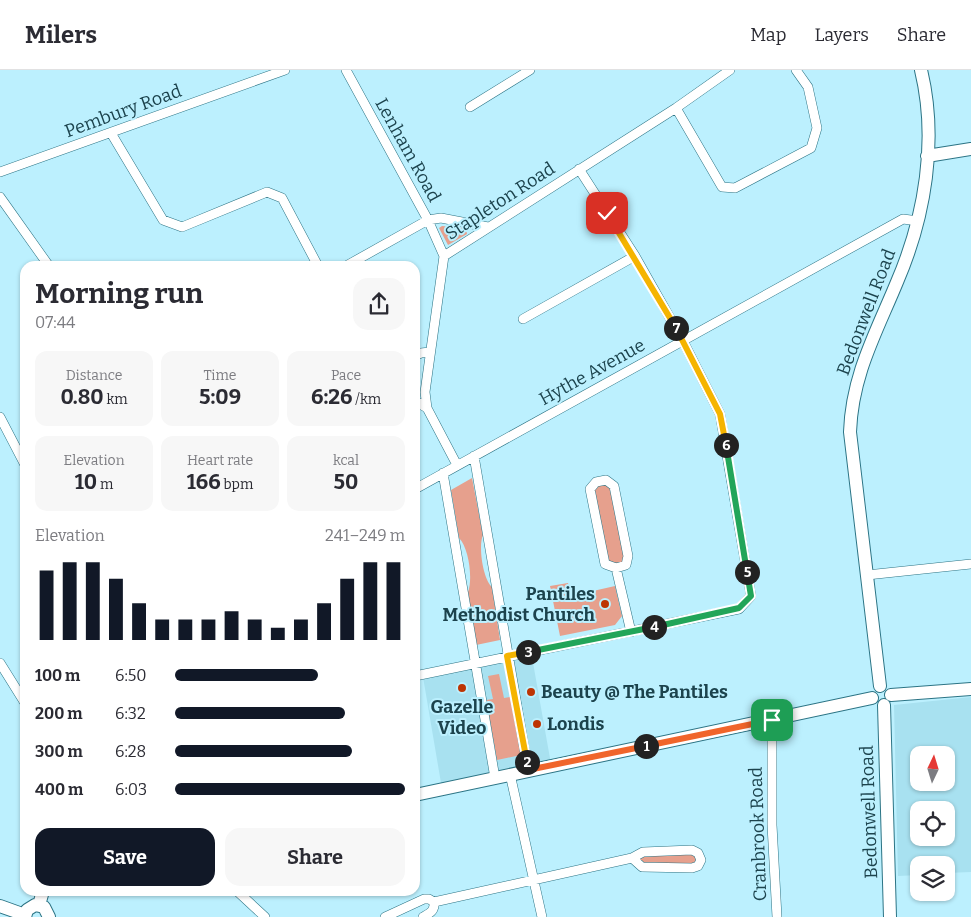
<!DOCTYPE html>
<meta charset="utf-8">
<style>
body{margin:0;font-family:Bitter,serif;background:#f7f7f7;color:#2b2b33;height:100vh;display:flex;flex-direction:column;font-size:19px;white-space:nowrap}
*{box-sizing:border-box;margin:0}
p{font-size:16px;color:#7c7c81}
.icon{flex:none;width:28px;height:28px;fill:none;stroke:currentColor;stroke-width:2;stroke-linecap:round;stroke-linejoin:round}
.map{position:relative;flex:1;overflow:hidden}
.side{position:absolute;left:20px;top:191px;width:400px;height:635px;display:flex;flex-direction:column;background:#fff;border-radius:15px;box-shadow:0 1px 4px #0004}
.side>*{flex:none}
.needle{width:32px;rotate:4deg}
.controls{position:absolute;left:910px;top:676px;display:grid;gap:10px}
.controls a{display:grid;place-items:center;width:45px;height:45px;border-radius:10px;background:#fff;box-shadow:0 1px 4px #0004;font-size:25px}
.pin{position:absolute;display:grid;place-items:center;width:42px;height:42px;color:#fff;margin:-21px;border-radius:10px;box-shadow:0 2px 8px #0006}
.km{position:absolute;width:25px;height:25px;margin:-12px;border-radius:50%;background:#222;color:#fff;font-size:14px;line-height:25px;text-align:center}
.round{display:grid;place-items:center;flex:none;width:52px;height:52px;border-radius:15px;background:#f7f7f7}
.headline{display:flex;align-items:center;justify-content:space-between;height:85px;padding:0 15px}
h1{font-size:28px;font-weight:700;line-height:38px}
.figures{display:grid;grid-template-columns:repeat(3,1fr);gap:8px;height:85px;padding:5px 15px}
.figures div{display:grid;align-content:center;border-radius:12px;background:#f7f7f7;text-align:center}
.figures b{font-size:21px;font-weight:700}
.figures small{font-size:14px;font-weight:400}
.figures p{font-size:14px}
.chart{height:140px;padding:10px 15px}
.chart p{display:flex;justify-content:space-between}
.chart svg{width:100%;height:90px;margin-top:5px;stroke:#111827;stroke-width:6}
.cta{display:flex;gap:10px;margin-top:auto;padding:10px 15px}
.cta a{flex:1;height:58px;border-radius:15px;background:#111827;color:#fff;font-size:20px;font-weight:700;line-height:58px;text-align:center}
.cta a+a{background:#f7f7f7;color:#2b2b33}
ul{padding:0 15px;list-style:none;font-size:16px}
li{display:grid;grid-template-columns:80px 60px 1fr;align-items:center;height:38px}
li i{height:12px;border-radius:6px;background:#111827}
header{display:flex;align-items:center;gap:30px;box-sizing:border-box;height:70px;padding:0 25px;background:#fff;border-bottom:1px solid #e1e1e2}
header strong{font-size:24px}
nav{display:flex;gap:28px;margin-inline-start:auto;font-size:18px}
.map>svg:first-child{display:block}
.built{fill:#a8e1f0;fill-rule:evenodd}
.green{fill:#e6a08d}
.lines{fill:none;stroke-linecap:round;stroke-linejoin:round}
.street-casing{stroke:#2c7485;stroke-width:10}
.secondary-casing{stroke:#2c7485;stroke-width:14}
.street{stroke:#fff;stroke-width:9}
.secondary{stroke:#fff;stroke-width:12}
.split-1-casing{stroke:#fff;stroke-width:10}
.split-2-casing{stroke:#fff;stroke-width:10}
.split-3-casing{stroke:#fff;stroke-width:10}
.split-4-casing{stroke:#fff;stroke-width:10}
.split-5-casing{stroke:#fff;stroke-width:10}
.split-6-casing{stroke:#fff;stroke-width:10}
.split-7-casing{stroke:#fff;stroke-width:10}
.split-8-casing{stroke:#fff;stroke-width:10}
.split-1{stroke:#f0652b;stroke-width:6}
.split-2{stroke:#f0652b;stroke-width:6}
.split-3{stroke:#f5b400;stroke-width:6}
.split-4{stroke:#22a559;stroke-width:6}
.split-5{stroke:#22a559;stroke-width:6}
.split-6{stroke:#22a559;stroke-width:6}
.split-7{stroke:#f5b400;stroke-width:6}
.split-8{stroke:#f5b400;stroke-width:6}
.poi-dot{fill:#bd3403;stroke:#bcf0fe;stroke-width:2}
.labels{text-anchor:middle;dominant-baseline:central;stroke-width:4;stroke-linejoin:round;paint-order:stroke}
.street-label{font-size:18px;fill:#1c434d;stroke:#bcf0fe}
.poi-label{font-size:18px;font-weight:bold;fill:#1c434d;stroke:#bcf0fe;text-anchor:start}
</style>
<header>
<strong>Milers</strong>
<nav><a>Map</a><a>Layers</a><a>Share</a></nav>
</header>
<div class="map">
<svg width="971" height="847" viewBox="0 0 971 847">
<rect width="100%" height="100%" fill="#bcf0fe"/>
<!-- built -->
<path class="built" d="M532 587 551 694 441 713 423 607Z
M971 627V802L946 803V795H919V805L898 806 894 635ZM919 685H946V712H919ZM919 740H946V768H919Z"/>
<!-- green -->
<path class="green" d="M442 156 466 158 467 164 448 175 439 158Z
M472 408 483 465C478 476 483 509 492 517L500 570 476 575 468 522C473 509 469 478 459 468L451 420Z
M596 412 614 416 626 495 605 494 590 419Z
M568 513 571 526 615 516 622 546 615 555 560 566 550 516Z
M499 604 504 628 510 627 521 685 497 690 486 630 493 629 488 606Z
M693 783 697 790 693 795 642 793 640 792 639 787Z"/>
<g class="lines">
<defs>
<path id="street" d="M346 0 428 150 444 186
M470 37 530 0
M676 38 722 117 735 118 811 78 817 58 808 17 796 0
M111 63 163 150 182 157 267 122 282 128 318 196
M0 102 285 0
M0 127 49 196
M346 196 428 150 441 148 488 157
M523 249 635 186
M415 286 421 283 430 282
M415 331 427 338
M0 347 25 395
M474 386 528 700
M457 395 427 338 425 322 444 186 676 38 730 0
M443 403 495 708
M606 410 614 416 628 486 626 495 616 498 605 494 590 419 596 412Z
M415 419 903 149 918 151
M616 498 631 562
M867 505 971 494
M0 593 25 633
M415 606 739 539 751 526 720 344 683 271 635 186 579 99
M772 650V755L777 847
M510 704 542 847
M237 821 265 847
M385 847 424 829H429L434 832 632 788 643 782 692 780 698 783 701 790 698 796 692 798 642 797 632 788
M423 847C430 843 435 841 434 832"/>
<path id="secondary" d="M927 86 971 79
M880 616 850 362C852 305 876 263 897 212 925 147 938 70 921 0
M891 625 971 619
M884 635 890 847
M415 725 872 628
M39 835 43 821
M0 836 25 845
M25 847 27 840 35 835 44 837 49 847"/>
</defs>
<!-- street casing -->
<use href="#street" class="street-casing"/>
<!-- secondary casing -->
<use href="#secondary" class="secondary-casing"/>
<!-- street -->
<use href="#street" class="street"/>
<!-- secondary -->
<use href="#secondary" class="secondary"/>
</g>
<g class="lines">
<defs>
<path id="split-1" d="M646 676 772 650"/>
<path id="split-2" d="M527 692 528 700 646 676"/>
<path id="split-3" d="M527 692 507 586 528 582"/>
<path id="split-4" d="M528 582 654 557"/>
<path id="split-5" d="M654 557 739 538 751 526 747 502"/>
<path id="split-6" d="M726 375 747 502"/>
<path id="split-7" d="M676 258 720 344 726 375"/>
<path id="split-8" d="M607 143 676 258"/>
</defs>
<!-- split-1 casing -->
<use href="#split-1" class="split-1-casing"/>
<!-- split-2 casing -->
<use href="#split-2" class="split-2-casing"/>
<!-- split-3 casing -->
<use href="#split-3" class="split-3-casing"/>
<!-- split-4 casing -->
<use href="#split-4" class="split-4-casing"/>
<!-- split-5 casing -->
<use href="#split-5" class="split-5-casing"/>
<!-- split-6 casing -->
<use href="#split-6" class="split-6-casing"/>
<!-- split-7 casing -->
<use href="#split-7" class="split-7-casing"/>
<!-- split-8 casing -->
<use href="#split-8" class="split-8-casing"/>
<!-- split-1 -->
<use href="#split-1" class="split-1"/>
<!-- split-2 -->
<use href="#split-2" class="split-2"/>
<!-- split-3 -->
<use href="#split-3" class="split-3"/>
<!-- split-4 -->
<use href="#split-4" class="split-4"/>
<!-- split-5 -->
<use href="#split-5" class="split-5"/>
<!-- split-6 -->
<use href="#split-6" class="split-6"/>
<!-- split-7 -->
<use href="#split-7" class="split-7"/>
<!-- split-8 -->
<use href="#split-8" class="split-8"/>
</g>
<!-- markers -->
<g class="poi-dot">
<circle cx="605" cy="534" r="5"/>
<circle cx="462" cy="618" r="5"/>
<circle cx="531" cy="622" r="5"/>
<circle cx="537" cy="654" r="5"/>
</g>
<g class="labels">
<!-- street labels -->
<g class="street-label">
<text transform="translate(123 41) rotate(-20)">Pembury Road</text>
<text transform="translate(408 80) rotate(61)">Lenham Road</text>
<text transform="translate(500 131) rotate(-33)">Stapleton Road</text>
<text transform="translate(866 242) rotate(-69)">Bedonwell Road</text>
<text transform="translate(592 302) rotate(-29)">Hythe Avenue</text>
<text transform="translate(869 742) rotate(-92)">Bedonwell Road</text>
<text transform="translate(758 764) rotate(-92)">Cranbrook Road</text>
</g>
<!-- poi labels -->
<g class="poi-label">
<text x="595" y="524" text-anchor="end">Pantiles<tspan x="595" dy="21">Methodist Church</tspan></text>
<text x="541" y="622">Beauty @ The Pantiles</text>
<text x="462" y="637" text-anchor="middle">Gazelle<tspan x="462" dy="21">Video</tspan></text>
<text x="547" y="654">Londis</text>
</g>
</g>
</svg>
<div class="controls">
<a><svg class="needle" viewBox="-14 -14 28 28"><path d="M0-13l5 13h-10z" fill="#e53935"/><path d="M0 13l5-13h-10z" fill="#7c7c81"/></svg></a>
<a><svg class="icon" aria-label="locate" viewBox="0 0 24 24"><circle cx="12" cy="12" r="6"/><path d="M12 2v4M12 18v4M2 12h4M18 12h4"/></svg></a>
<a><svg class="icon" aria-label="layers" viewBox="0 0 24 24"><path d="M12 4l9 5-9 5-9-5zM3 14l9 5 9-5"/></svg></a>
</div>
<div class="pin" style="left:772px;top:650px;background:#1e9e55"><svg class="icon" aria-label="arrive" viewBox="0 0 24 24"><path d="M6 21V4h12l-3 4 3 4H6"/></svg></div>
<div class="pin" style="left:607px;top:143px;background:#d93025"><svg class="icon" aria-label="check" viewBox="0 0 24 24"><path d="M5 12l5 5 9-10"/></svg></div>
<b class="km" style="left:646px;top:676px">1</b>
<b class="km" style="left:527px;top:692px">2</b>
<b class="km" style="left:528px;top:582px">3</b>
<b class="km" style="left:654px;top:557px">4</b>
<b class="km" style="left:747px;top:502px">5</b>
<b class="km" style="left:726px;top:375px">6</b>
<b class="km" style="left:676px;top:258px">7</b>
<section class="side">
<div class="headline"><div><h1>Morning run</h1><p>07:44</p></div><a class="round"><svg class="icon" aria-label="share" viewBox="0 0 24 24"><path d="M12 15V3M7 8l5-5 5 5M5 13v7h14v-7"/></svg></a></div>
<div class="figures">
<div><p>Distance</p><b>0.80<small> km</small></b></div>
<div><p>Time</p><b>5:09</b></div>
<div><p>Pace</p><b>6:26<small> /km</small></b></div>
</div>
<div class="figures">
<div><p>Elevation</p><b>10<small> m</small></b></div>
<div><p>Heart rate</p><b>166<small> bpm</small></b></div>
<div><p>kcal</p><b>50</b></div>
</div>
<div class="chart"><p><span>Elevation</span>241–249 m</p>
<svg viewBox="0 0 160 44" preserveAspectRatio="none"><path d="M5 44V10M15 44V6M25 44V6M35 44V14M45 44V26M55 44V34M65 44V34M75 44V34M85 44V30M95 44V34M105 44V38M115 44V34M125 44V26M135 44V14M145 44V6M155 44V6"/></svg>
</div>
<ul>
<li><b>100 m</b>6:50<i style="width:62%"></i></li>
<li><b>200 m</b>6:32<i style="width:74%"></i></li>
<li><b>300 m</b>6:28<i style="width:77%"></i></li>
<li><b>400 m</b>6:03<i style="width:100%"></i></li>
</ul>
<div class="cta"><a>Save</a><a>Share</a></div>
</section>
</div>
